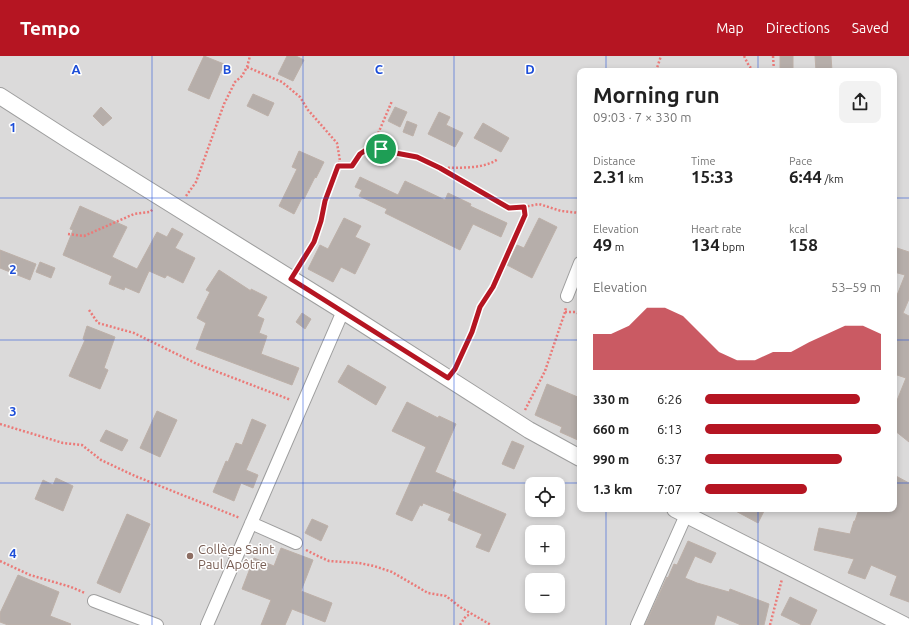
<!DOCTYPE html>
<meta charset="utf-8">
<style>
body{margin:0;font-family:Ubuntu,sans-serif;background:#f2f2f2;color:#222;height:100vh;display:flex;flex-direction:column;font-size:15px;white-space:nowrap}
*{box-sizing:border-box;margin:0}
p{font-size:13px;color:#767676}
.icon{flex:none;width:22px;height:22px;fill:none;stroke:currentColor;stroke-width:2;stroke-linecap:round;stroke-linejoin:round}
.map{position:relative;flex:1;overflow:hidden}
.details{position:absolute;left:577px;top:12px;width:320px;height:444px;display:flex;flex-direction:column;background:#fff;border-radius:8px;box-shadow:0 2px 6px #0003}
.details>*{flex:none}
.tools{position:absolute;left:525px;top:421px;display:grid;gap:8px}
.tools a{display:grid;place-items:center;width:40px;height:40px;border-radius:8px;background:#fff;box-shadow:0 2px 6px #0003;font-size:20px}
.pin{position:absolute;display:grid;place-items:center;width:34px;height:34px;color:#fff;margin:-17px;border:2px solid #fff;border-radius:50%;box-shadow:0 1px 4px #0007}
.round{display:grid;place-items:center;flex:none;width:42px;height:42px;border-radius:8px;background:#f2f2f2}
.summary{display:flex;align-items:center;justify-content:space-between;height:68px;padding:0 16px}
h1{font-size:22px;font-weight:700;line-height:30px}
.metrics{display:grid;grid-template-columns:repeat(3,1fr);gap:6px;height:68px;padding:4px 16px}
.metrics div{display:grid;align-content:center}
.metrics b{font-size:17px;font-weight:700}
.metrics small{font-size:11px;font-weight:400}
.metrics p{font-size:11px}
.chart{height:112px;padding:8px 16px}
.chart p{display:flex;justify-content:space-between}
.chart svg{width:100%;height:72px;margin-top:4px;fill:#b51522;opacity:.7}
ul{padding:0 16px;list-style:none;font-size:13px}
li{display:grid;grid-template-columns:64px 48px 1fr;align-items:center;height:30px}
li i{height:10px;border-radius:5px;background:#b51522}
header{display:flex;align-items:center;gap:24px;box-sizing:border-box;height:56px;padding:0 20px;background:#b51522;color:#fff}
header strong{font-size:19px}
nav{display:flex;gap:22px;margin-inline-start:auto;font-size:14px}
.map>svg:first-child{display:block}
.residential{fill:#dbdada;fill-rule:evenodd}
.building{fill:#b6aeaa;stroke:#bdb0a8}
.lines{fill:none;stroke-linecap:round;stroke-linejoin:round}
.minor-casing{stroke:#9e9e9e;stroke-width:14}
.tertiary-casing{stroke:#9e9e9e;stroke-width:18}
.path{stroke:#eb7a78;stroke-width:2.5;stroke-dasharray:2 2;stroke-linecap:butt}
.minor{stroke:#fff;stroke-width:12}
.tertiary{stroke:#fff;stroke-width:16}
.route-casing{stroke:#fff;stroke-width:8}
.route{stroke:#b51522;stroke-width:5}
.grid{fill:none;stroke:#1d4ed8;stroke-width:1;stroke-opacity:0.55}
.education-dot{fill:#8d6e63;stroke:#fff;stroke-width:1.5}
.labels{text-anchor:middle;dominant-baseline:central;stroke-width:3;stroke-linejoin:round;paint-order:stroke}
.education-label{font-size:13px;fill:#785e54;stroke:#fff;text-anchor:start}
.grid-label{font-size:13px;text-anchor:middle;font-weight:bold;fill:#1d4ed8;stroke:#fff;stroke-width:3;stroke-linejoin:round;paint-order:stroke}
</style>
<header>
<strong>Tempo</strong>
<nav><a>Map</a><a>Directions</a><a>Saved</a></nav>
</header>
<div class="map">
<svg width="909" height="569" viewBox="0 0 909 569">
<rect width="100%" height="100%" fill="#edeae4"/>
<!-- residential -->
<path class="residential" d="M0 0H909V569H0ZM580 15H894V453H580ZM532 428H558V454H532ZM532 476H558V502H532ZM532 524H558V550H532Z"/>
<!-- building -->
<path class="building" d="M204 0 224 8 209 43 188 34Z
M287 0H296L304 4 293 25 278 18Z
M780 0H793V15H780Z
M815 0H831L832 15H816Z
M253 38 274 47 268 60 247 50Z
M101 51 112 62 103 70 93 60Z
M395 51 407 56 400 71 388 65Z
M439 56 450 61 446 69 463 77 455 91 428 78Z
M407 65 417 69 413 80 403 76Z
M483 67 509 82 501 96 474 82Z
M299 95 324 106 316 122 315 121 304 143 302 142 294 158 279 150 297 113 292 111Z
M360 121 398 139 405 125 445 144 448 137 471 148 470 150 507 167 501 181 473 168 460 194 385 157 387 153 359 140 362 134 355 131Z
M80 150 127 171 112 201 137 213 157 176 167 181 172 172 183 178 175 192 195 202 183 227 167 219 165 222 149 215 139 237 125 231 124 234 109 228 112 220 63 199 73 174 70 173Z
M344 162 361 170 355 181 370 188 355 218 341 211 333 226 308 213 320 189 328 193Z
M539 162 557 171 532 222 507 209 517 189 524 192Z
M897 192 909 196V243L903 257 909 260V386L894 374V352L906 322 894 318V247L905 219 894 216V201Z
M0 194 36 208 30 224 0 212Z
M40 206 55 212 51 222 36 216Z
M219 214 251 235V233L267 241 257 260 264 263 259 277 267 280 261 298 299 312 292 329 196 293 206 267 197 262 210 236 206 234Z
M302 257 311 263 305 273 296 266Z
M87 270 115 281 104 312 108 314 100 333 69 320 85 284 83 283Z
M348 309 386 331 376 349 338 326Z
M547 328 580 342V385L560 376 562 371 535 359Z
M407 346 438 362 439 360 456 368 435 416 456 425 452 435 506 458 489 496 476 491 482 478 448 464 451 458 423 447 422 450 420 449 412 465 396 458 426 391 392 375Z
M157 355 177 364 160 401 140 392Z
M252 363 266 369 246 414 258 419 253 432 241 427 234 445 213 436 226 405 228 406 236 387 242 389Z
M106 374 128 384 122 395 100 385Z
M512 385 524 390 514 413 502 408Z
M894 419 909 427V546L890 539 897 520 871 509 865 523 848 517 854 503 814 494 819 472 850 478 854 465H855L859 453H887L894 455Z
M56 422 73 430 63 455 35 443 43 424 53 429Z
M732 453H765L758 467Z
M127 458 150 468 120 537 97 527Z
M312 463 328 470 321 485 305 477Z
M688 485 716 497 711 507 695 500 685 522 697 527 729 536 730 533 769 548 764 569H741L717 559 714 569H645L667 521 668 522 674 508 677 509Z
M281 492 313 504 301 535 332 547 325 566 292 553 285 569H261L271 544 242 533 254 502 274 510Z
M18 519 59 536 50 560 71 568 70 569H8L0 566V557Z
M790 541 817 554 810 569H802L781 559Z"/>
<g class="lines">
<defs>
<path id="minor" d="M567 240 580 207
M251 467 296 487
M94 545 157 569
M207 569 343 255
M637 569 686 459"/>
<path id="tertiary" d="M0 40 70 85 343 255 529 374 580 402
M675 453 904 569"/>
</defs>
<!-- minor casing -->
<use href="#minor" class="minor-casing"/>
<!-- tertiary casing -->
<use href="#tertiary" class="tertiary-casing"/>
<!-- path -->
<path class="path" d="M744 0 749 10 754 15
M773 0 774 15
M247 11 282 26 300 41 308 54 337 87 340 105 325 145 321 165 314 186 299 211
M656 15 661 0
M375 93 377 80 392 45
M338 110H352L360 98 369 92 417 101 440 112 509 152 524 151 539 148 561 155 580 157
M440 112C459 111 482 114 498 103
M186 140 196 126 224 48 235 26 242 20 247 11 250 0
M68 178 84 180 134 158 150 156 153 153
M89 254 98 267 134 277 197 308 291 344
M565 256H575L580 258
M456 311 472 276 480 251 493 231 525 159 524 151
M525 354 545 315 565 256 566 251
M0 368 63 387 82 389 101 404 135 420 240 462
M306 494 320 501 329 505 359 507 374 510 392 516 428 537 446 540 460 551 491 569
M0 505 30 519 71 531 85 537
M460 569 466 560 471 558
M770 569 782 523"/>
<!-- minor -->
<use href="#minor" class="minor"/>
<!-- tertiary -->
<use href="#tertiary" class="tertiary"/>
</g>
<g class="lines">
<defs>
<path id="route" d="M369 92 417 101 440 112 509 152 524 151 525 159 493 231 480 251 472 276 455 313 448 322 291 223 314 186 321 165 325 145 338 110H352L360 98Z"/>
</defs>
<!-- route casing -->
<use href="#route" class="route-casing"/>
<!-- route -->
<use href="#route" class="route"/>
</g>
<!-- grid -->
<path class="grid" d="M152 0V569M303 0V569M454 0V569M606 0V15M758 0V15M0 142H580M894 142H909M0 284H580M894 284H909M0 427H580M894 427H909M606 453V569M758 453V569"/>
<!-- markers -->
<circle class="education-dot" cx="190" cy="500" r="4"/>
<g class="labels">
<!-- education labels -->
<g class="education-label">
<text x="198" y="493">Collège Saint<tspan x="198" dy="15">Paul Apôtre</tspan></text>
</g>
</g>
<g class="grid-label">
<text x="76" y="18">A</text>
<text x="227" y="18">B</text>
<text x="379" y="18">C</text>
<text x="530" y="18">D</text>
<text x="13" y="76">1</text>
<text x="13" y="218">2</text>
<text x="13" y="360">3</text>
<text x="13" y="502">4</text>
</g>
</svg>
<div class="tools">
<a><svg class="icon" aria-label="locate" viewBox="0 0 24 24"><circle cx="12" cy="12" r="6"/><path d="M12 2v4M12 18v4M2 12h4M18 12h4"/></svg></a>
<a>+</a>
<a>−</a>
</div>
<div class="pin" style="left:381px;top:93px;background:#1e9e55"><svg class="icon" aria-label="arrive" viewBox="0 0 24 24"><path d="M6 21V4h12l-3 4 3 4H6"/></svg></div>
<section class="details">
<div class="summary"><div><h1>Morning run</h1><p>09:03 · 7 × 330 m</p></div><a class="round"><svg class="icon" aria-label="share" viewBox="0 0 24 24"><path d="M12 15V3M7 8l5-5 5 5M5 13v7h14v-7"/></svg></a></div>
<div class="metrics">
<div><p>Distance</p><b>2.31<small> km</small></b></div>
<div><p>Time</p><b>15:33</b></div>
<div><p>Pace</p><b>6:44<small> /km</small></b></div>
</div>
<div class="metrics">
<div><p>Elevation</p><b>49<small> m</small></b></div>
<div><p>Heart rate</p><b>134<small> bpm</small></b></div>
<div><p>kcal</p><b>158</b></div>
</div>
<div class="chart"><p><span>Elevation</span>53–59 m</p>
<svg viewBox="0 0 160 44" preserveAspectRatio="none"><path d="M0 44V22L10 22L20 17L30 6L40 6L50 11L60 22L70 33L80 38L90 38L100 33L110 33L120 27L130 22L140 17L150 17L160 22V44z"/></svg>
</div>
<ul>
<li><b>330 m</b>6:26<i style="width:88%"></i></li>
<li><b>660 m</b>6:13<i style="width:100%"></i></li>
<li><b>990 m</b>6:37<i style="width:78%"></i></li>
<li><b>1.3 km</b>7:07<i style="width:58%"></i></li>
</ul>
</section>
</div>
